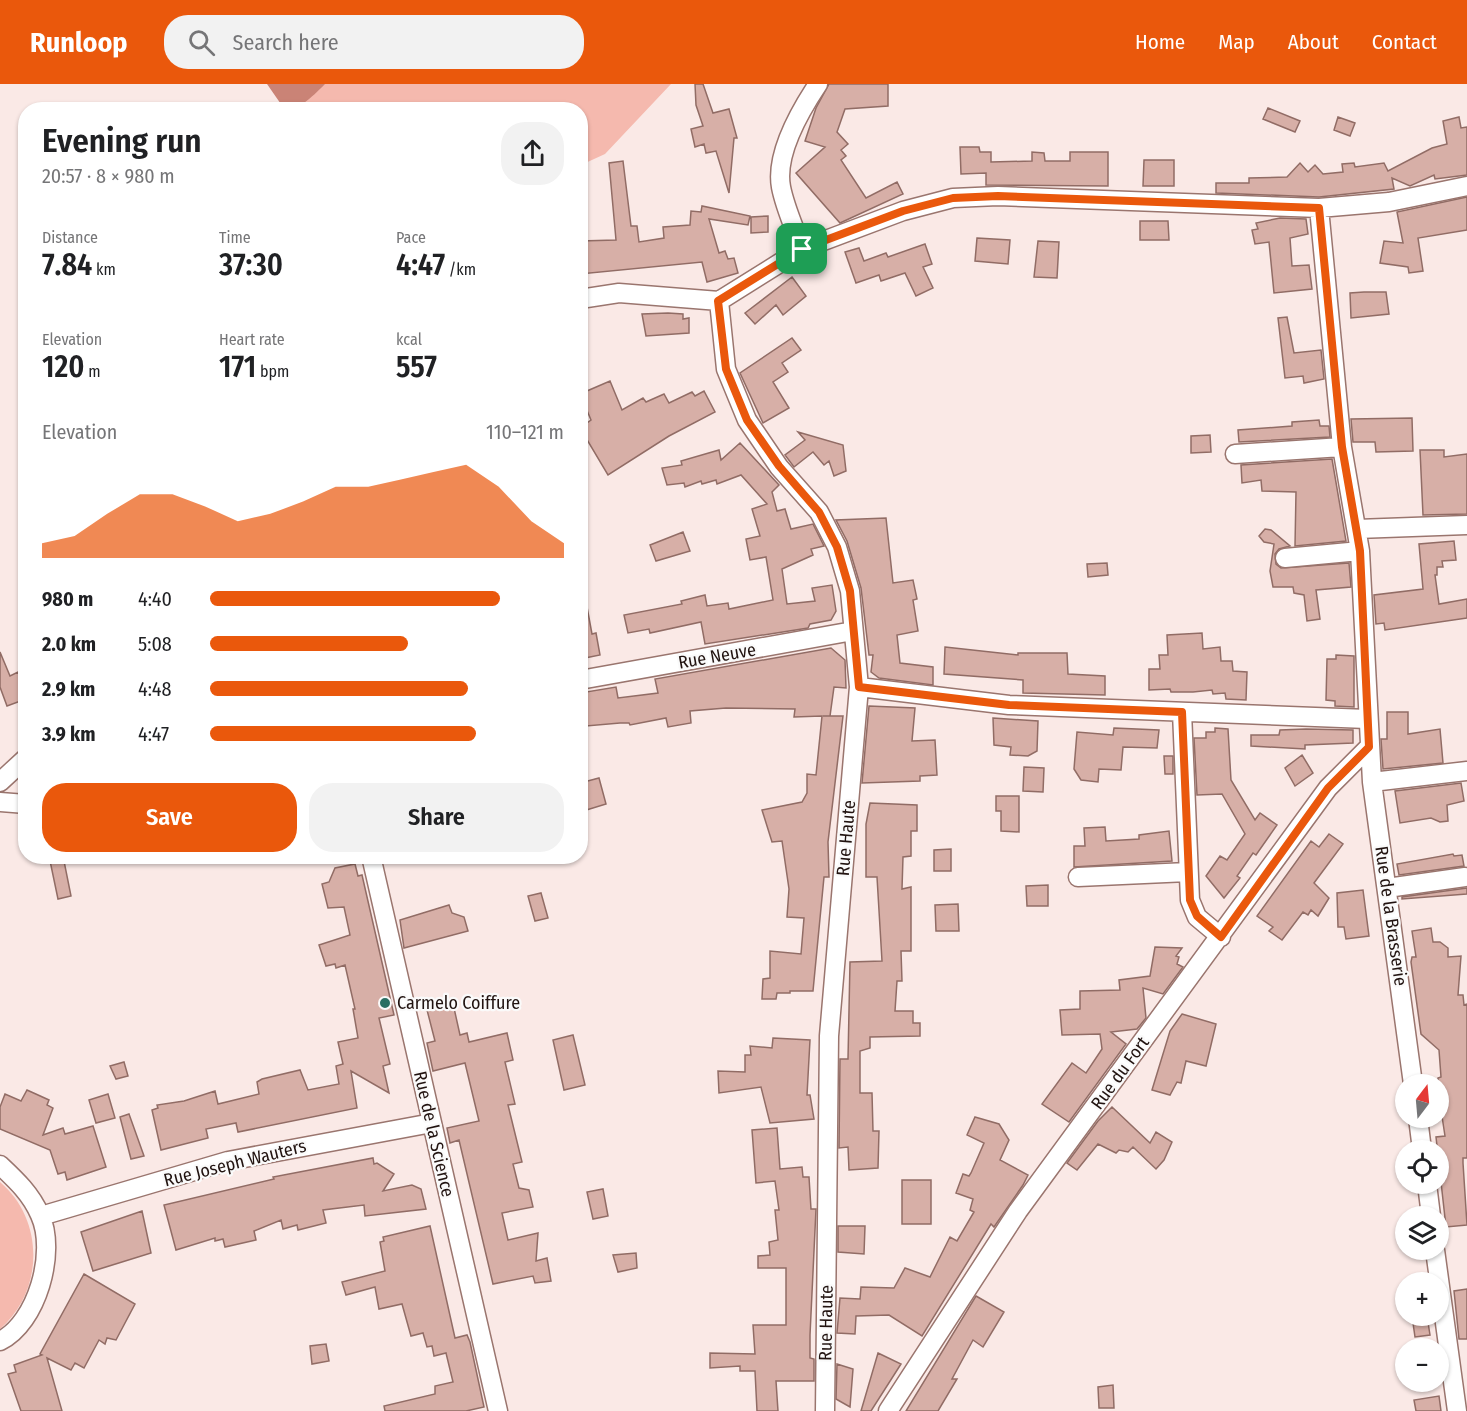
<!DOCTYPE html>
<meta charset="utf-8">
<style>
body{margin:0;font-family:"Fira Sans Condensed",sans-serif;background:#f2f2f2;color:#202124;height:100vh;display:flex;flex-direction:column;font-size:22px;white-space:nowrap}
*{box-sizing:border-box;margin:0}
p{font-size:20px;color:#757577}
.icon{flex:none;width:33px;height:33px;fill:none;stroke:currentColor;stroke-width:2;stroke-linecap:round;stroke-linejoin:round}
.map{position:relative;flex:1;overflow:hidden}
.drawer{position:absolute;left:18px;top:18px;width:570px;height:762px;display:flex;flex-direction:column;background:#fff;border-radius:24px;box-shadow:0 2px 4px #0004}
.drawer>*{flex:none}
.needle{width:39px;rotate:16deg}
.controls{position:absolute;left:1395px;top:990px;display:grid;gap:12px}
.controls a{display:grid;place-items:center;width:54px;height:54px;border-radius:50%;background:#fff;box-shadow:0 2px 4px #0004;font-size:30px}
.pin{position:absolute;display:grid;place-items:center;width:51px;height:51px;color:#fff;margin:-26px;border-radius:12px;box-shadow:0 3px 9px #0006}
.round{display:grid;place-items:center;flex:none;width:63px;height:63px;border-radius:24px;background:#f2f2f2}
.overview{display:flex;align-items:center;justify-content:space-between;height:102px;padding:0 24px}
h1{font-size:33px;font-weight:600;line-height:45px}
.figures{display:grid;grid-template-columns:repeat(3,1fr);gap:9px;height:102px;padding:6px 24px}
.figures div{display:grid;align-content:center}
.figures b{font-size:30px;font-weight:600}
.figures small{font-size:16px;font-weight:400}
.figures p{font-size:16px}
.chart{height:168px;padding:12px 24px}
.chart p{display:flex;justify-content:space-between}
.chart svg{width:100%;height:108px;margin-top:6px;fill:#ea580c;opacity:.7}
.primary-button{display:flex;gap:12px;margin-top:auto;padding:12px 24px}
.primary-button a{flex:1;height:69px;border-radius:24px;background:#ea580c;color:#fff;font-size:24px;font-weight:600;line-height:69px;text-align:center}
.primary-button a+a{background:#f2f2f2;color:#202124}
ul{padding:0 24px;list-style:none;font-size:20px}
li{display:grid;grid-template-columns:96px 72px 1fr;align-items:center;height:45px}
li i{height:15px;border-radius:8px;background:#ea580c}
header{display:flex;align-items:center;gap:36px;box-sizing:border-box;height:84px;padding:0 30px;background:#ea580c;color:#fff}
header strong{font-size:28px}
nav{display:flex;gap:33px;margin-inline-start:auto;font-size:21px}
.search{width:420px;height:54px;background:#f2f2f2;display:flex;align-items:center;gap:15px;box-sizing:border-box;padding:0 21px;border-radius:24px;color:#757577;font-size:22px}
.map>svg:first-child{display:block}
.green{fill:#f5b9ae}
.water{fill:#ca8376}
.building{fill:#d7afa7;stroke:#916c65;stroke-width:1.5}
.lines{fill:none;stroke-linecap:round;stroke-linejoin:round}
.minor-casing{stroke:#9a756e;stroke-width:21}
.minor{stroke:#fff;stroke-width:18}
.route-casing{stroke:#fff;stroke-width:12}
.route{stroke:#ea580c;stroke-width:8}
.poi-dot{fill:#296f63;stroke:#fafafa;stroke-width:2}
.labels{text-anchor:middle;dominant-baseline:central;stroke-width:4.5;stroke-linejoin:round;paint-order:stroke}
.street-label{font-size:18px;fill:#211310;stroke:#fafafa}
.poi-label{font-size:18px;fill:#211310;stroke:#fafafa;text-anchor:start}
</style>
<header>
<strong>Runloop</strong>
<div class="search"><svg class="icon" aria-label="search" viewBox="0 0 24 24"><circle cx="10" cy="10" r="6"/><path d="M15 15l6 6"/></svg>Search here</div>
<nav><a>Home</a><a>Map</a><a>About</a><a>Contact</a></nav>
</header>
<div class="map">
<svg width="1467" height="1327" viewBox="0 0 1467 1327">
<rect width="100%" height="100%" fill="#fae9e6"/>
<!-- green -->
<path class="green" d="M288 0H671L605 70 581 81 580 26 299 25Z
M0 1098C45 1136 44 1207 0 1245Z"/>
<!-- water -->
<path class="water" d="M267 0H325C315 10 300 26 285 26Z"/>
<!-- building -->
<path class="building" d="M695 0H703L713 29 729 25 737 54H734L729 109 716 67 706 69 704 60 695 63 691 45 703 42 696 21Z
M829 0H888V22L845 25 837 48 848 60 841 66 846 72 841 76 866 114 897 98 903 110 840 139 796 89 825 63 805 57 816 24Z
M1268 24 1300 37 1295 48 1263 35Z
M1338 33 1355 39 1350 52 1334 46Z
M1459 33 1461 44 1467 43V91L1435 95 1434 91 1410 102 1392 94 1394 105 1319 113 1216 109V99H1249V94L1287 93 1300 79 1308 88 1315 81 1323 90 1343 88 1342 80 1354 79 1355 83 1384 79 1388 87 1432 64 1447 60 1443 37Z
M960 63H979L980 68H991V78L1032 77V68L1044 69 1045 77H1070V68H1108V102L986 101V89L961 90Z
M1144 76H1174V102H1143Z
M623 77 631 142H637L639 158 664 154 663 143 690 141 691 127 701 128 702 122 750 132 748 141 709 135 719 169 725 167 728 175 734 174 738 189 707 198 702 178 580 190V157L616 156 609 79Z
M1467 113V146L1418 154 1423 187 1409 189 1408 183 1380 179 1384 157 1403 159 1397 128Z
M768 132V148L751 149V133Z
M1280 134 1306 135 1308 150 1290 154 1292 182 1309 181 1312 205 1274 209 1269 158 1255 160 1252 146 1258 145 1256 139Z
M1140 137H1168L1169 156H1140Z
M977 154 1010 156 1008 180 975 177Z
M1038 157 1059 158 1057 194 1034 193Z
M925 160 932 180 923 183 933 204 916 212 905 189 881 197 879 191 856 199 845 168 859 164 864 177 886 169 888 173Z
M792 193 806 212 783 231 776 221 755 240 745 229Z
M1364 208H1386L1389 230 1351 234 1350 209Z
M668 229 683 230V235L689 234V249L646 252 642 230Z
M1287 233 1294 269 1321 266 1324 295 1304 299 1303 292 1285 294 1278 234Z
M792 254 801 266 782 279 788 288 773 298 789 324 763 339 740 289Z
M610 297 622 326 643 314 646 318 664 310 669 319 692 308 695 312 704 307 715 328 669 352 608 391 580 344 591 336 580 310Z
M1412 334 1413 367 1376 368 1375 358H1353L1351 335Z
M1319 336 1320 342H1329L1330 353 1239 358 1238 346 1292 342V338Z
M798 348 843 361 846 387 834 392 829 377 824 381 813 368 794 383 785 371 805 356Z
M1210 351 1211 368 1191 369V352Z
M740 359 779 401 772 408 777 427 785 425 791 445 813 440 824 462 811 465 813 471 782 485 787 520 815 517 812 504 832 501 836 527 831 536 810 540 808 544 705 560 701 538 650 549 649 545 628 549 624 531 682 520 681 517 705 511 707 522 728 519 729 525 773 516 766 473 750 476 746 455 760 452 752 425 767 420 741 391 717 400 716 396 702 400 701 397 685 403 684 399 667 401 662 384 682 381 681 377 719 366 721 376Z
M1420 366H1444V373L1467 370V430L1423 431Z
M1332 375 1346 457 1295 462 1296 408 1262 407 1261 396 1242 399 1241 381Z
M886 434 893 499 913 496 917 515 913 516 918 547 897 551 900 579 933 583V601L879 594 871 588 873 571H869L861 504 847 457 836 436Z
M1265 445 1271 446 1290 462 1279 465 1275 470 1276 480 1281 484 1349 479 1351 503 1316 506 1320 535 1307 537 1304 511 1294 509 1293 503H1273L1270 487 1274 460 1264 458 1259 452Z
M683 448 690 467 656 477 650 461Z
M1454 457 1456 476 1442 477 1443 483H1437V491H1435L1439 520 1467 515V534L1385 546 1384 539 1376 540 1374 511 1423 505 1419 460Z
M1107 479 1108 491 1088 493 1087 480Z
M587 523 592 550 596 549 600 571 580 575V524Z
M1202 549 1203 565 1220 563 1221 577H1232L1233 587 1247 588 1246 616 1226 615 1225 609 1213 610 1212 606 1193 608H1171L1170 605 1149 606V585H1160L1159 571H1168L1167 551Z
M945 563 1018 571V569H1067L1068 590 1105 592V611L1023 609V596L944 590Z
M831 564 845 576 846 604 834 603 830 632H823H843L828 758 829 793H824L813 907H790V909H777L776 915H762L763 895 770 894V867L801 870 804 834 787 833 789 805 782 757 772 758 762 726 802 718 807 709V690L816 691 822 632 794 633 795 625 726 624 690 627 691 639 668 643 666 634 630 641 629 639H620L586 642 580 613 587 612 586 608 616 603 618 614 658 609 655 595Z
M0 568 10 592 18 588 26 607V615L7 622 0 603Z
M1336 571 1354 572V623L1335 622V617L1326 616 1327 575H1336Z
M869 622 915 624 912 657 935 656 937 691 920 692V697L862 699Z
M1387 628H1408V650L1440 645 1443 679 1383 685 1381 655H1387Z
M993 634 1038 637 1037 667 1028 672 1010 671 1011 663 994 661Z
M1114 644 1159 646 1157 664 1123 663 1121 686 1099 685 1098 698 1081 696 1074 685 1077 648 1113 651Z
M1215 644 1228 645 1231 696 1255 736 1260 729 1277 741 1256 771 1253 769 1237 792 1240 794 1224 814 1206 792 1220 772 1227 776 1245 750 1222 710 1197 711 1194 654H1206V648H1215Z
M1306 645 1353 646V659L1305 661V665L1251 662V651H1279L1280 646Z
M1302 671 1313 689 1295 702 1285 684Z
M1164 672H1173V690H1165Z
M1024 683 1044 684 1043 708 1023 707Z
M599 694 606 720 580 728V699Z
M1461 699 1464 717 1447 721 1448 737 1440 738 1431 734 1400 739 1395 707Z
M996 712H1019V748L1001 747V727H996Z
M870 719 917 721V747H911V772L903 773 902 805 911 803V867H901L902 897H897L895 927H913V939H920V952L870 953V964L860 967V1009H872L873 1047H879L878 1084 849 1086 848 1063 839 1064 840 975H848L850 878 882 877 877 793H866V740Z
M1105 743 1106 757 1139 755V751L1169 747 1172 777 1074 783V762H1085L1084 744Z
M1329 750 1343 760 1314 799 1329 814 1318 832 1311 826 1308 831 1303 828 1282 856 1269 847 1273 843 1257 832 1311 757 1319 763Z
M951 765V787H934V766Z
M1453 770 1454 772 1462 771 1464 782 1399 791 1397 780Z
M49 772H63L71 812 58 815Z
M355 780 358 792 362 791 394 931 379 934 390 980 383 982 389 1009 351 987 357 1024 238 1048 236 1039 206 1045 208 1054 161 1066 152 1026 158 1024 157 1021 184 1017 215 1007 218 1020 259 1010 257 998 262 995 300 986 308 1006 339 1000 336 982 343 980 338 958 358 954 353 925H355L345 881 336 884 335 880 326 882 319 861 350 851 344 823 328 824 322 800 329 798 335 784Z
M1048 801V822H1027L1026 802Z
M1467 804V810L1402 815V813Z
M1363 806 1369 852 1346 855 1344 843H1338L1337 809Z
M541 809 548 834 535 837 528 812Z
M958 820 959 847H936L935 821Z
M449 821 452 829 464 833 468 847 404 864 400 836Z
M1431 844 1433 858H1440L1448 864V873L1461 872 1458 911H1463L1464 921 1467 920V1074H1463V1079L1467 1141 1446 1143 1436 1053 1445 1052 1438 1006V994L1441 993 1439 966 1421 950 1411 878 1412 873H1416L1412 847Z
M1155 863 1182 864 1176 872 1179 873 1177 880 1183 883 1163 910 1143 904 1146 934 1137 945 1111 948 1126 960 1069 1038 1042 1020 1072 979 1086 989 1102 965 1100 950 1062 951 1060 926 1080 925V907L1120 906 1119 896 1150 892Z
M452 915 460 951 467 949 469 958 507 949 513 976 505 978 515 1020 508 1021 522 1078 513 1080 519 1104 529 1106 533 1123 502 1129 508 1156 538 1149 536 1177 547 1174 551 1197 535 1199 533 1192 493 1200 459 1056 450 1059 447 1044 479 1037 465 979 433 987 427 959 435 957 426 922Z
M1182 930 1216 940 1206 982 1186 977 1181 999 1177 998 1170 1011 1152 1006 1170 947Z
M573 951 585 1001 564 1006 553 956Z
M773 954 810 956 807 1011H810L814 1035 770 1039 761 1003 719 1009 718 987 745 988V971H751L750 962 772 964Z
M124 978 128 992 116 995 110 982Z
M27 1006 49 1016 47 1021 53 1024 43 1051 63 1044 65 1050 93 1042 106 1083 67 1096 65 1088 58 1090 50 1066 0 1045V1023L5 1010 21 1017Z
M108 1010 115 1034 96 1039 89 1016Z
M1112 1023 1150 1059 1156 1048 1172 1058 1164 1076 1156 1085 1133 1063 1128 1068 1119 1066 1116 1069 1098 1060 1077 1086 1067 1079 1098 1037Z
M129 1030 144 1072 131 1075 120 1033Z
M975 1033 999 1040 1009 1056 1000 1076 1028 1091 1023 1101 994 1143 991 1140 922 1252 889 1231 856 1232 855 1250 837 1249 840 1214 860 1215 861 1203 894 1204 905 1184 930 1193 950 1153 957 1157 974 1128 970 1126 973 1115 956 1109 963 1090 969 1092 971 1089 984 1059 967 1051Z
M777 1044 780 1085 802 1083 803 1093H809L811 1125H816L810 1251V1274L814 1275V1297H776L778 1327H757L755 1287H740V1282L710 1284V1269L755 1270 753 1241H786V1184H758V1172L770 1171 769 1158 778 1156 775 1126H779L775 1097 756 1099 752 1046Z
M373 1074 374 1080 377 1079 394 1090 383 1107 412 1101 421 1105 426 1125 365 1132 364 1121 323 1126 326 1139 298 1146 297 1141 283 1145 281 1136 254 1147 256 1156 225 1163 223 1155 215 1157V1154L176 1166 164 1121 274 1095 273 1093Z
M902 1096H931V1140H902Z
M603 1105 608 1132 593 1135 587 1108Z
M142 1127 151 1169 93 1187 81 1148Z
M430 1142 455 1254 467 1251 470 1258 484 1323 466 1327H385L384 1322 435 1310V1302L453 1298 446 1269 434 1272 432 1262 427 1263 423 1249 411 1252 402 1220 379 1225 375 1203 346 1211 342 1198 385 1187 380 1158 384 1157 383 1153Z
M838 1142H865L864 1170 838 1168Z
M636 1169 637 1184 618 1188 613 1171Z
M84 1190 135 1220 116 1256 107 1254 105 1260 99 1256 84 1284 75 1279 71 1286 47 1274 62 1327H21L8 1290 16 1288 14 1281 42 1271 40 1270Z
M1467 1205V1255H1459L1454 1207Z
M976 1212 1004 1228 983 1263 973 1256 952 1295H957L938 1327H906Z
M1412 1232H1427L1430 1251 1415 1253Z
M326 1260 329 1277 312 1280 310 1262Z
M878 1269 901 1280 871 1327H861Z
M837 1280 853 1285 850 1323 836 1315Z
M1113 1301 1114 1324H1099L1098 1303Z
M1439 1312 1441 1327H1416L1414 1316Z"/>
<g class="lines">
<defs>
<path id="minor" d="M1319 124 1342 363 1360 467 1372 698 1413 1000
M802 165C795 145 785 124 781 103 775 70 800 27 818 0
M580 215 619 209 719 217
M719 217 726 285 747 336 779 383 819 428 837 463 850 507 859 603 829 952 825 1327
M719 217 802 165 903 127 953 114 998 112 1319 124 1389 118 1467 102
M1235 370 1342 363
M1357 445 1467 441
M1285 474 1360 467
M580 596 853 547
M859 603 1009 621 1367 635
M1182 628 1190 816 1197 833 1221 853
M0 698 26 674
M1372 698 1467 687
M0 718 26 720
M371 772 498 1327
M1078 793 1188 788
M1387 804 1465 793
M1418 1034 1422 1066
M0 1081C16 1096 31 1110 40 1131 57 1168 37 1239 0 1257
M1427 1100 1431 1132
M41 1132 228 1077 432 1039
M1435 1166 1457 1327
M888 1327 1018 1127 1328 704 1369 663"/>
</defs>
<!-- minor casing -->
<use href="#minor" class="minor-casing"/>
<!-- minor -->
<use href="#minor" class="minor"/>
</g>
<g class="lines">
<defs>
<path id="route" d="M998 112 1319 124 1342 363 1360 467 1369 663 1328 704 1221 853 1197 832 1190 816 1182 628 1009 621 859 603 850 507 837 463 819 428 779 382 747 336 726 285 718 217 802 165 903 127 953 114Z"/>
</defs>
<!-- route casing -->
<use href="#route" class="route-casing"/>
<!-- route -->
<use href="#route" class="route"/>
</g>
<!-- markers -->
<circle class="poi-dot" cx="385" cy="919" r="6"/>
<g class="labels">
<!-- street labels -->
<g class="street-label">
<text transform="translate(717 572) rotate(-10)">Rue Neuve</text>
<text transform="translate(846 754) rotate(-85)">Rue Haute</text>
<text transform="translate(1391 832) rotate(82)">Rue de la Brasserie</text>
<text transform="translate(1120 989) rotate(-54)">Rue du Fort</text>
<text transform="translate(434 1050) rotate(77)">Rue de la Science</text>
<text transform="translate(235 1079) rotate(-14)">Rue Joseph Wauters</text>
<text transform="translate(826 1239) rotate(-89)">Rue Haute</text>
</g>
<!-- poi labels -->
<g class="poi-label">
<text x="397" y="919">Carmelo Coiffure</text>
</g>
</g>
</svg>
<div class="controls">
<a><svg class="needle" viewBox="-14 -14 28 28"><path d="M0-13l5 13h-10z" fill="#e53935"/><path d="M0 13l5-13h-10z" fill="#757577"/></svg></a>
<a><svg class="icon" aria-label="locate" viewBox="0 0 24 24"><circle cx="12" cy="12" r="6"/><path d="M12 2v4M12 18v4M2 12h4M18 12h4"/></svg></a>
<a><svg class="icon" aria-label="layers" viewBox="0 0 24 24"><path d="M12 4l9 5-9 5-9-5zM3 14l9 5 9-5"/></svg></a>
<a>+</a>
<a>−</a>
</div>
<div class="pin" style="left:802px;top:165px;background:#1e9e55"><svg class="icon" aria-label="arrive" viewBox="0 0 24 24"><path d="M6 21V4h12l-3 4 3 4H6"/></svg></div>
<section class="drawer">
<div class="overview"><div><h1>Evening run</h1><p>20:57 · 8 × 980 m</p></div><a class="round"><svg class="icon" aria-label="share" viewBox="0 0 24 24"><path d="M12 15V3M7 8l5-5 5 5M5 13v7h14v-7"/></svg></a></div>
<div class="figures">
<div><p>Distance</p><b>7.84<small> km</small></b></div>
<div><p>Time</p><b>37:30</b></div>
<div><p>Pace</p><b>4:47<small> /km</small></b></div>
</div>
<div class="figures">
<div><p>Elevation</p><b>120<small> m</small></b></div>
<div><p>Heart rate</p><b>171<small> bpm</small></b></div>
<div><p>kcal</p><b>557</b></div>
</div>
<div class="chart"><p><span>Elevation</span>110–121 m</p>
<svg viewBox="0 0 160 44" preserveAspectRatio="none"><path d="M0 44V38L10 35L20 26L30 18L40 18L50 23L60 29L70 26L80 21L90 15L100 15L110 12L120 9L130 6L140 15L150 29L160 38V44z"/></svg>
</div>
<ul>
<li><b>980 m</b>4:40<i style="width:82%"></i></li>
<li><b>2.0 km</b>5:08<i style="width:56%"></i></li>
<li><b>2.9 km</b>4:48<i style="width:73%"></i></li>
<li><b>3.9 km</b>4:47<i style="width:75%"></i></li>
</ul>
<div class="primary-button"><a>Save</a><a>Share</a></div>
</section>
</div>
